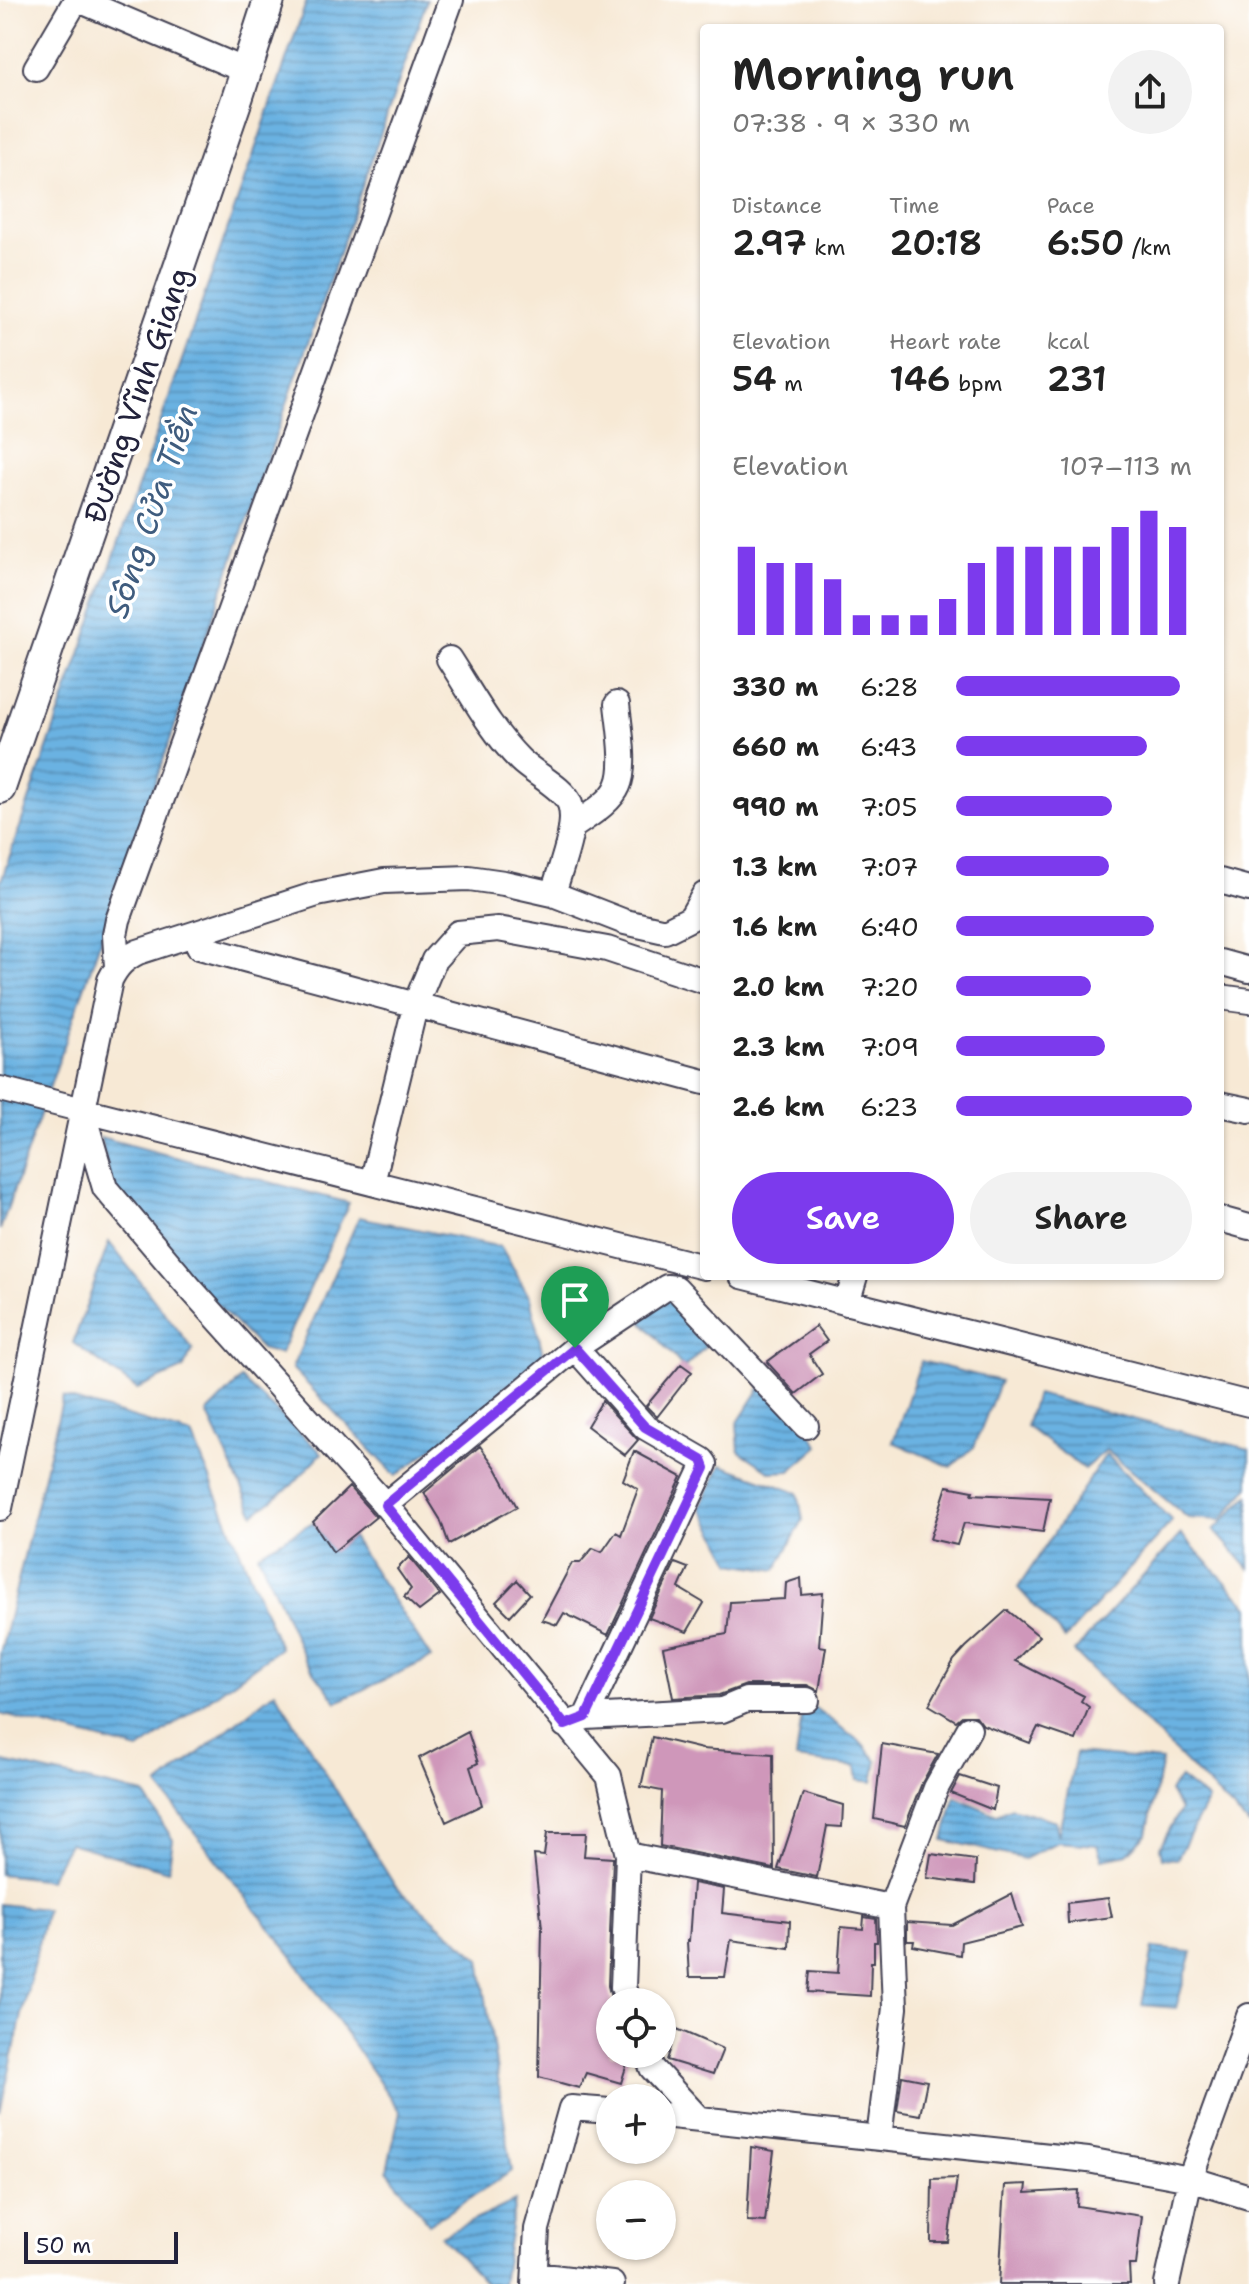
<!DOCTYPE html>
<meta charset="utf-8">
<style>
body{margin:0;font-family:"Shantell Sans",sans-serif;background:#f2f2f2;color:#222;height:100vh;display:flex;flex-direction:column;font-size:30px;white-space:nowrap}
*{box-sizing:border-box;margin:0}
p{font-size:26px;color:#767676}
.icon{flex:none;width:44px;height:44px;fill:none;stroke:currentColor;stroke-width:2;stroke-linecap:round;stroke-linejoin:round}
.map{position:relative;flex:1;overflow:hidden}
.details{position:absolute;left:700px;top:24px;width:524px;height:1256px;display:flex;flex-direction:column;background:#fff;border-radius:8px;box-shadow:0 2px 6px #0004}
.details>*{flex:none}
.tools{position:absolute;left:596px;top:1988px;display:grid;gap:16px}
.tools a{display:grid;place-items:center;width:80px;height:80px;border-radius:50%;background:#fff;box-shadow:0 2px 6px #0004;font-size:40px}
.scale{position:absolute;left:24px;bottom:20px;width:154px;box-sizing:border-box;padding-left:8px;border:4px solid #22223b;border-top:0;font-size:22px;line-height:28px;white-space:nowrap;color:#22223b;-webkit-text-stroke:6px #fff;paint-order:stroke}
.pin{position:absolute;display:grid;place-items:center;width:68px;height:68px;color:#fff;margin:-82px -34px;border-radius:50% 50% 50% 0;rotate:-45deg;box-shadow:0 0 8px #0007}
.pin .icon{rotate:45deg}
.round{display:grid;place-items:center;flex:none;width:84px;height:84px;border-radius:42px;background:#f2f2f2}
.headline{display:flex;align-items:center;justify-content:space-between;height:136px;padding:0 32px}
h1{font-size:44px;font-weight:600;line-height:60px}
.metrics{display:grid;grid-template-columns:repeat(3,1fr);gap:12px;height:136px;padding:8px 32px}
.metrics div{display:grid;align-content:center}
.metrics b{font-size:34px;font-weight:600}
.metrics small{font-size:22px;font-weight:400}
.metrics p{font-size:22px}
.chart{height:224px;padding:16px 32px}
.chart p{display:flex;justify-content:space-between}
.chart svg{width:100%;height:144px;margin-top:8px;stroke:#7c3aed;stroke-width:6}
.button{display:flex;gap:16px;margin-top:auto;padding:16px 32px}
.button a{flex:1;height:92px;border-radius:48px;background:#7c3aed;color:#fff;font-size:32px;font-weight:600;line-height:92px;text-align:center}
.button a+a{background:#f2f2f2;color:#222}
ul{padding:0 32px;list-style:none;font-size:26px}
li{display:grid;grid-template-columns:128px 96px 1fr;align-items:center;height:60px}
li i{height:20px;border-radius:10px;background:#7c3aed}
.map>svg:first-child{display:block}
.water{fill:url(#water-rules);stroke:#466a8e;stroke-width:2}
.building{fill:#cf97ba}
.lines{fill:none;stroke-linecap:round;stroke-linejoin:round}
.minor-casing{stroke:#424052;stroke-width:28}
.tertiary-casing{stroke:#424052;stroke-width:34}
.minor{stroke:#fff;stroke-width:24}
.tertiary{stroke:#fff;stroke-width:30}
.route-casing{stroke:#fff;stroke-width:16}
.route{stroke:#7c3aed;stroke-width:10}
.labels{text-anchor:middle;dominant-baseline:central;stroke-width:7;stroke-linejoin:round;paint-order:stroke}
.street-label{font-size:30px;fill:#22223b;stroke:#fff}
.water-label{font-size:32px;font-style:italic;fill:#3f5c7e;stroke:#fff}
</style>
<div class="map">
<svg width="1249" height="2284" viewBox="0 0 1249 2284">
<defs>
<pattern id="water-rules" width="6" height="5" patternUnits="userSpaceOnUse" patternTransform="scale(2)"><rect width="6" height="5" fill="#6bb2e2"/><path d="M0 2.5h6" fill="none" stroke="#5890b8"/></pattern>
</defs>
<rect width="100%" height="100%" fill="#fff"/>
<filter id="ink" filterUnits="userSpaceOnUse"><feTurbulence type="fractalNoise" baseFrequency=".0125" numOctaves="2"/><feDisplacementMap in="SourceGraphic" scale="16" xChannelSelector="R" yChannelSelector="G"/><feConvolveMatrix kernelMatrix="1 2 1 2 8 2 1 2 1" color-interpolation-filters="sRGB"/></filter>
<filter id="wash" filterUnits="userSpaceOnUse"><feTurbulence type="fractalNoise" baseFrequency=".006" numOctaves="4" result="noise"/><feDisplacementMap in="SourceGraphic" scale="32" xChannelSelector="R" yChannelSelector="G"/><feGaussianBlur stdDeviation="1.8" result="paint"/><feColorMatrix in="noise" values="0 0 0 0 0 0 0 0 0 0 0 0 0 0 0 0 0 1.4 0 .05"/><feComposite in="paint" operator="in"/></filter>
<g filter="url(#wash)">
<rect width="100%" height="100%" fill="#f7e9d5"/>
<!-- water -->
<path class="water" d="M307 0H427L0 1230V884Z
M100 1137 349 1203 280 1354 261 1349 156 1242 111 1183Z
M359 1217 501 1247 530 1298 545 1363 396 1476 292 1368Z
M109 1242 193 1349 183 1369 137 1389 73 1343Z
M672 1298 715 1337 684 1368 641 1320 654 1302Z
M921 1361 1000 1381 974 1447 951 1467 893 1442Z
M241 1379 322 1453 291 1486 254 1514 207 1413Z
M764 1382 806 1426 819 1446 790 1471 771 1472 739 1451 737 1424Z
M1036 1394 1249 1449V1487L1221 1520 1188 1518 1106 1450 1084 1469 1026 1426Z
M63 1397 192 1435 280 1648 139 1750 0 1714V1654Z
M1106 1454 1172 1521 1065 1639 1018 1588Z
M721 1465 798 1493 803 1520 776 1570 732 1563 701 1507Z
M1249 1495V1569L1214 1530Z
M313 1522 333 1551 352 1537 431 1658 337 1702 305 1660 258 1554Z
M1181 1534 1249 1607V1825L1074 1652Z
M275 1691 395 1886 480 1959 512 2171 429 2224 387 2170 400 2112 292 1956 158 1786Z
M804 1700 862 1743 877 1761 873 1782 858 1780 856 1767 796 1759Z
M1076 1753 1162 1761 1147 1834 1127 1854 1102 1859 1097 1845 1057 1842 1024 1859 944 1840 955 1797 997 1815 1012 1808 1056 1821 1058 1837Z
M0 1761 144 1794 173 1840 168 1871 69 1843 49 1880 0 1874Z
M1180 1778 1208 1800 1177 1859 1162 1858 1160 1847 1180 1810 1169 1791Z
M0 1904 46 1909 0 2112Z
M1153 1948 1192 1952 1176 2008 1142 2005Z
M515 2201 502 2284H486L441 2236Z"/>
<g id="blocks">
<!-- building -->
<path class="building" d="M816 1326 827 1341 809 1354 822 1374 796 1394 767 1362Z
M681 1364 692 1372 657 1417 646 1406Z
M602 1401 638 1440 625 1455 587 1426Z
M480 1446 496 1468 517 1507 449 1544 440 1519 424 1493Z
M634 1451 682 1477 608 1635 564 1613 557 1625 542 1620 572 1563H580L593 1548 602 1552 616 1532 621 1535 638 1489 623 1480Z
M947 1486 973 1491 972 1494 1050 1498 1043 1532 964 1523 957 1545 930 1539Z
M349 1487 376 1517 333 1552 313 1522Z
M409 1557 440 1595 419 1611 404 1597 411 1589 397 1569Z
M675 1563 688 1568 679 1588 704 1603 687 1632 649 1618Z
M801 1578 802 1595 823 1593 819 1646 826 1647 819 1691 807 1685H746L719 1695 673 1698 663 1647 727 1634 730 1602 785 1599 786 1583Z
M517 1580 530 1594 510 1616 496 1602Z
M1007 1610 1039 1636 1015 1661 1084 1696 1081 1701 1089 1707 1076 1740 1038 1727 1030 1743 983 1725 976 1716H962L956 1721 929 1705 954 1660 966 1647Z
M468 1732 478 1763 470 1767 482 1805 446 1822 419 1758Z
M652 1737 702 1749 773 1754 774 1869 660 1846 662 1791 641 1787Z
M882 1744 938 1754 922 1783 905 1826 874 1819Z
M960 1776 997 1788 993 1810 951 1793Z
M803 1793 843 1805 842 1827 827 1826 817 1877 778 1869Z
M547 1833H586L584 1856 613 1858 608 1986 612 2002H610V2054H630L621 2083 586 2073 579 2088 539 2077 542 1928 534 1855 544 1856Z
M931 1854 976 1860 975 1884 927 1878Z
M693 1883 724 1889 722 1913 790 1921 789 1948 731 1940 725 1977H689L687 1941H689Z
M1012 1894 1022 1927 961 1942 960 1955 913 1946 914 1941H907V1922L952 1925Z
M1108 1898 1112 1917 1068 1923 1067 1903Z
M864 1917 876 1919 877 1942H874V1962H871L870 1996 808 1992 810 1971 838 1973 841 1927 863 1929Z
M677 2029 723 2049 713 2074 667 2060Z
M902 2076 927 2081 920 2115 897 2111Z
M751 2147 774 2151 765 2222 747 2221Z
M957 2178 948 2242H931L932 2179Z
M1027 2184 1026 2193 1078 2190 1077 2206 1142 2216 1136 2265H1129L1130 2284H999L1005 2185Z"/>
</g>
</g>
<g filter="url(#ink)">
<use href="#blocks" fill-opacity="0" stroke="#424052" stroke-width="2"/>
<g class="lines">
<defs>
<path id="minor" d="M79 0 246 71
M36 68 76 0
M449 659C471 693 491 731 520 760 533 773 564 788 570 804 578 827 559 871 553 894
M571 828C586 817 611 803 618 786 627 767 619 725 617 704
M1220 881 1249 889
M199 947 704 1082
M1220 962 1249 970
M117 967 115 935 118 920 451 0
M1220 997 1249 1001
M0 1089 704 1267
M1220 1104 1249 1110
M84 1117 105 1188 190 1288 388 1508 609 1776 628 1855 623 1987 628 2002
M372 1183 416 1003 434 960 458 933 498 929 607 949 704 981
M1220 1219 1249 1227
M742 1276 1249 1404
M847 1303 855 1276
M385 1505 575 1348 667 1287 676 1288 806 1426
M0 1508 110 980C117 966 124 959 138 952L317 894 384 881 469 878 504 883 553 894 625 922 665 931 691 918 704 895
M586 1717 722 1710 746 1700H807
M565 1725 586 1717 705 1464 702 1460 645 1427 575 1348
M628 1855 891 1907
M647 2054 652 2068 698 2118
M662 2115 1088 2160 1190 2179 1249 2197
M879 2138 895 2008 891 1907 936 1788 969 1729
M535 2275 612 2284
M534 2284 537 2229 571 2108 610 2111
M1167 2284 1190 2179 1249 2016"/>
<path id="tertiary" d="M0 788 238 96 269 0"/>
</defs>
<!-- minor casing -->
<use href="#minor" class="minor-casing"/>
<!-- tertiary casing -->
<use href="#tertiary" class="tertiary-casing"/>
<!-- minor -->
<use href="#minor" class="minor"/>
<!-- tertiary -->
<use href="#tertiary" class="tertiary"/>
</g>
</g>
<g class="lines" filter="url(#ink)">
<defs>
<path id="route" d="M575 1348 645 1427 702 1460 705 1468 586 1717 565 1725 385 1505Z"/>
</defs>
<!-- route casing -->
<use href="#route" class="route-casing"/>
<!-- route -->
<use href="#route" class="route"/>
</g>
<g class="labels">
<!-- street labels -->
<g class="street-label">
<text transform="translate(137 395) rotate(-71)">Đường Vĩnh Giang</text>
</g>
<!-- water labels -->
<g class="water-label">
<text transform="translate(151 511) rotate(-71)">Sông Cửa Tiền</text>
</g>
</g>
</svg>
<div class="tools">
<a><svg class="icon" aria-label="locate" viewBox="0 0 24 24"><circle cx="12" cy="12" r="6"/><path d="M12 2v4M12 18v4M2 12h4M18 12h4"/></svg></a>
<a>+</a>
<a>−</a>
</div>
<div class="scale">50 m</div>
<div class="pin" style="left:575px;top:1348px;background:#1e9e55"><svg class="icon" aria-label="arrive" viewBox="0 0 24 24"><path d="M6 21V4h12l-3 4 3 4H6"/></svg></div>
<section class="details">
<div class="headline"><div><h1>Morning run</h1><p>07:38 · 9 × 330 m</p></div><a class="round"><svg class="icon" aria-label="share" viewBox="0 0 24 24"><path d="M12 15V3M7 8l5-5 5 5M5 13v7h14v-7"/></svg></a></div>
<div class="metrics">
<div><p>Distance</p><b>2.97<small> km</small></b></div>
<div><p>Time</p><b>20:18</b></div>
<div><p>Pace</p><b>6:50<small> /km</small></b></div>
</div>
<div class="metrics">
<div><p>Elevation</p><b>54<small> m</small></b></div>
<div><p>Heart rate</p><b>146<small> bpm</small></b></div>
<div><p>kcal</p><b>231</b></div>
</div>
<div class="chart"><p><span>Elevation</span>107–113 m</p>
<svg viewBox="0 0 160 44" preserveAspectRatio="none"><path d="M5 44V17M15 44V22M25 44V22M35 44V27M45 44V38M55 44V38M65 44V38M75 44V33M85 44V22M95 44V17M105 44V17M115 44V17M125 44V17M135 44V11M145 44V6M155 44V11"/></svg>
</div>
<ul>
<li><b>330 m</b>6:28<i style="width:95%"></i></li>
<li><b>660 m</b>6:43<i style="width:81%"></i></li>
<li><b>990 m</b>7:05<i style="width:66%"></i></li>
<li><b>1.3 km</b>7:07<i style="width:65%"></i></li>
<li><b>1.6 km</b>6:40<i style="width:84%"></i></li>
<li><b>2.0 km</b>7:20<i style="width:57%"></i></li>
<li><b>2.3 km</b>7:09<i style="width:63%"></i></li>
<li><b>2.6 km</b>6:23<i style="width:100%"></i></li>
</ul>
<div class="button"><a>Save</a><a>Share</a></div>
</section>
</div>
